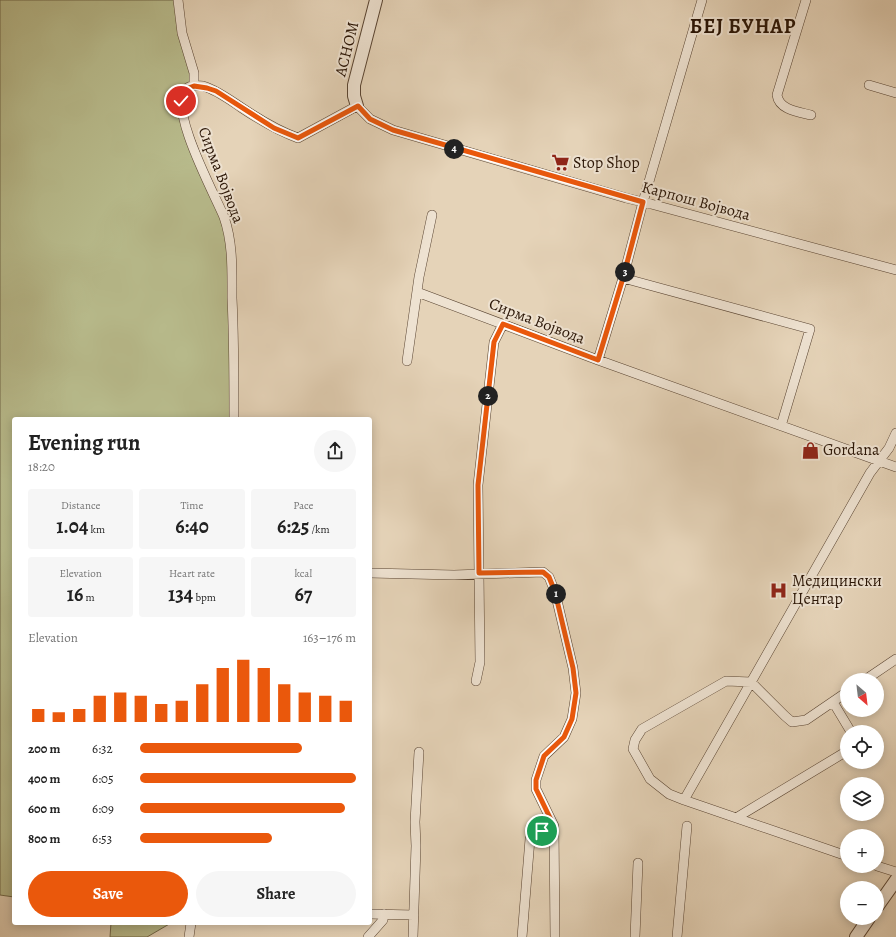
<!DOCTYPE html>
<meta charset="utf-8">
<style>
body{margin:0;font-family:Alegreya,serif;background:#f6f6f6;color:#222;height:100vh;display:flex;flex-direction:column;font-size:15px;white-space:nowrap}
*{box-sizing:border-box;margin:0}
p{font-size:13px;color:#767676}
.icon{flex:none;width:22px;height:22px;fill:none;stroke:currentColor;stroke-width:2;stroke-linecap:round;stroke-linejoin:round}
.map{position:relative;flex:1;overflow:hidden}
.drawer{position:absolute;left:12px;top:417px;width:360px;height:508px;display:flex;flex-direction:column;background:#fff;border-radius:4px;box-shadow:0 2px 10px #0003}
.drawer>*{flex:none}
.needle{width:26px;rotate:152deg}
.fabs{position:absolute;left:840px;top:673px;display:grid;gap:8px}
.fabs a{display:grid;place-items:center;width:44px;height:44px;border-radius:50%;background:#fff;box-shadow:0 2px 10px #0003;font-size:20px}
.pin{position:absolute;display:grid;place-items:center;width:34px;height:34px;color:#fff;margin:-17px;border:2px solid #fff;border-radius:50%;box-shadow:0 1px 4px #0007}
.km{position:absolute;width:20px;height:20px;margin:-10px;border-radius:50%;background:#222;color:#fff;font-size:11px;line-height:20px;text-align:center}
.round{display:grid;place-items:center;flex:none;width:42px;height:42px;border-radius:21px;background:#f6f6f6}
.head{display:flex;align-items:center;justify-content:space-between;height:68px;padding:0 16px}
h1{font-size:22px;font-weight:700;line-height:30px}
.metrics{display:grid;grid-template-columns:repeat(3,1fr);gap:6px;height:68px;padding:4px 16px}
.metrics div{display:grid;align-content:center;border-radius:4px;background:#f6f6f6;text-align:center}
.metrics b{font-size:20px;font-weight:700}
.metrics small{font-size:11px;font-weight:400}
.metrics p{font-size:11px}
.chart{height:112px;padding:8px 16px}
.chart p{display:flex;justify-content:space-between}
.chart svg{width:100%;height:72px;margin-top:4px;stroke:#ea580c;stroke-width:6}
.action{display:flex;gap:8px;margin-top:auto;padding:8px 16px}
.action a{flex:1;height:46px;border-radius:24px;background:#ea580c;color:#fff;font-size:16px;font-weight:700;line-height:46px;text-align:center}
.action a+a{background:#f6f6f6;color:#222}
ul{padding:0 16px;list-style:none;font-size:13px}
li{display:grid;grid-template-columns:64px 48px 1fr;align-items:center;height:30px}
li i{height:10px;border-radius:5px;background:#ea580c}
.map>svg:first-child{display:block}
.green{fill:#b8bb8c;stroke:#716849}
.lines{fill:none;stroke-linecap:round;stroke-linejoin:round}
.minor-casing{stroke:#594432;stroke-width:10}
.tertiary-casing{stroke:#594432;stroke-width:14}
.minor{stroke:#eee2d1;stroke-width:9}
.tertiary{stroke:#eee2d1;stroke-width:12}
.route-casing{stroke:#fff;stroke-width:8}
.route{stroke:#ea580c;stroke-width:5}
.labels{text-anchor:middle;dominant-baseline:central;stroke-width:4;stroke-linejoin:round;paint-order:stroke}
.street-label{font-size:16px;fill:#2a1506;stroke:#eee2d1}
.poi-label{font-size:16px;fill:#2a1506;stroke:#eee2d1;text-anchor:start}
.district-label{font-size:20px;font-weight:bold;letter-spacing:1px;fill:#2a1506;stroke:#eee2d1}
</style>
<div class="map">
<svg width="896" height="937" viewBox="0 0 896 937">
<rect width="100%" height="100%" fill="#e5d3b8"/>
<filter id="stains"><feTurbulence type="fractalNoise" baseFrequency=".005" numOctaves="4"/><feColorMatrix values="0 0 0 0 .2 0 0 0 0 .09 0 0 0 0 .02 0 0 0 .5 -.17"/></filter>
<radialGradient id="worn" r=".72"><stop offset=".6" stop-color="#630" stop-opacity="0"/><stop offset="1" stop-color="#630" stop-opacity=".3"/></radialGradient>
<!-- green -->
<path class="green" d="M0 0H178L191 63 190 87 181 104 226 223 234 419H14V897L0 895Z
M111 923H171L147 937H110Z"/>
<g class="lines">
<defs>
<path id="minor" d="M178 0 182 33 194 73V86
M806 0 777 95C779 110 799 112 811 115
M869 85 896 93
M623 278 810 329 781 426
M417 292 598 360 896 467
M598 360 623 278 643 202 702 0
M407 361 419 277 432 215
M234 419C234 378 234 338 232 298 232 270 233 243 224 217 215 195 167 107 186 89 190 85 197 85 203 86 217 90 230 100 242 108 260 120 278 131 298 138L357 106 370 119 393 130 626 198 651 204 896 270
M370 573 454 575 543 572 549 577 555 592 573 668 576 693 572 719 564 737 544 756 536 780V789L554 826 555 937
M865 680 896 659
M476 681 480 662 478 485 494 342 503 324
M833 702 851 732
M684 800 669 794 650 779 633 749 635 740 642 729 726 681 751 682 785 716 792 722 806 720 847 692
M736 818 847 751
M847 856 684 800 870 473 889 448 896 433
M877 866 896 872
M370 914 414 915
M189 937 191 923
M368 937 383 920 384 914
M413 937 416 846 415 822 419 752
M522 937 530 839C537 831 544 831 554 831
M635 937 638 863
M677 937 687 826"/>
<path id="tertiary" d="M357 106 354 96V85L376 0
M877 907 896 880
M856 937 869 918"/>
</defs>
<!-- minor casing -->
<use href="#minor" class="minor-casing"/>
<!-- tertiary casing -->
<use href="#tertiary" class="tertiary-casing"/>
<!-- minor -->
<use href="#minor" class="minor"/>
<!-- tertiary -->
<use href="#tertiary" class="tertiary"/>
</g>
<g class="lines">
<defs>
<path id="route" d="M181 101 186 89 194 86 207 88 216 91 274 128 298 138 358 106 370 119 393 130 643 202 623 278 598 360 503 324 494 342 478 485 479 573 543 572 549 577 555 592 573 668 576 693 572 719 564 737 544 756 536 780V789L554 826V831H542"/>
</defs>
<!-- route casing -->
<use href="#route" class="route-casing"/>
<!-- route -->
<use href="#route" class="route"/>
</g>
<!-- icons -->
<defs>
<symbol id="supermarket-bare" viewBox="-9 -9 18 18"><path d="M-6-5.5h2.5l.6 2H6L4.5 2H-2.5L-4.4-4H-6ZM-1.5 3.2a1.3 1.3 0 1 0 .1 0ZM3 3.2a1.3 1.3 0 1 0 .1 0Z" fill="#8f2418" stroke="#eee2d1" stroke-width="2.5" paint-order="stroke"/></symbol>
<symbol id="shop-bare" viewBox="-9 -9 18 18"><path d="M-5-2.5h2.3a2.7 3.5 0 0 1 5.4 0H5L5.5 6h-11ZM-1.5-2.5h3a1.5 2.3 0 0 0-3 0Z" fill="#8f2418" stroke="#eee2d1" stroke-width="2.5" paint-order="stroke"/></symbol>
<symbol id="hospital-bare" viewBox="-9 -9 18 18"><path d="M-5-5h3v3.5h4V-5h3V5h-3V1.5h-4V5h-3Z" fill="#8f2418" stroke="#eee2d1" stroke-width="2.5" paint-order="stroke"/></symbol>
</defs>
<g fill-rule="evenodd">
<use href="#supermarket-bare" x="548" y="150" width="25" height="25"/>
<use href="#shop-bare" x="798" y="438" width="25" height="25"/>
<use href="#hospital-bare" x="766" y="578" width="25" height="25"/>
</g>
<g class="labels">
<!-- street labels -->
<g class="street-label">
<text transform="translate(347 49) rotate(-76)">АСНОМ</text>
<text transform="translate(221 175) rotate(69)">Сирма Војвода</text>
<text transform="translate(696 201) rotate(15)">Карпош Војвода</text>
<text transform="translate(537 321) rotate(21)">Сирма Војвода</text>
</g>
<!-- poi labels -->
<g class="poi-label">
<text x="573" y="163">Stop Shop</text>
<text x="823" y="450">Gordana</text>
<text x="792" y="581">Медицински<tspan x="792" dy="18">Центар</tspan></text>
</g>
<!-- district labels -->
<g class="district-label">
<text x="743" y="26">БЕЈ БУНАР</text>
</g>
</g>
<rect width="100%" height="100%" filter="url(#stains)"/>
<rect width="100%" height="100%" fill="url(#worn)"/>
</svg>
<div class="fabs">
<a><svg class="needle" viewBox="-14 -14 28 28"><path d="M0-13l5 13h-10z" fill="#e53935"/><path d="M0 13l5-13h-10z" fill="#767676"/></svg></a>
<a><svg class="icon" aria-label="locate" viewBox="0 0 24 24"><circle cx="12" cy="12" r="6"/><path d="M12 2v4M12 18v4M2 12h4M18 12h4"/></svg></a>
<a><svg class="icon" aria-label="layers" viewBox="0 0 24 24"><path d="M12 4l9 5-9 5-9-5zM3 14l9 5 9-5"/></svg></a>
<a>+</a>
<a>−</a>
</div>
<div class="pin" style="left:542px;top:831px;background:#1e9e55"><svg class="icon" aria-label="arrive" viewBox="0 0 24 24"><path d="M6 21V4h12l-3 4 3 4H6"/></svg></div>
<div class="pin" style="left:181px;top:101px;background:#d93025"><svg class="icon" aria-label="check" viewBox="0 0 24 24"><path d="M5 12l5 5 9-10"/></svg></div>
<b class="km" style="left:556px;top:594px">1</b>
<b class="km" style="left:488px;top:396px">2</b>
<b class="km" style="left:625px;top:272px">3</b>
<b class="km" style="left:454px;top:149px">4</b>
<section class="drawer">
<div class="head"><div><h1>Evening run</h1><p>18:20</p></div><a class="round"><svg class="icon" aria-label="share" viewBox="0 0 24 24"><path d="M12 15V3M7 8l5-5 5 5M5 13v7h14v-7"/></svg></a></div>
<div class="metrics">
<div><p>Distance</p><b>1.04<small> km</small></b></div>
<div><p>Time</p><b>6:40</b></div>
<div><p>Pace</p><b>6:25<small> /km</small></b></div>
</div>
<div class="metrics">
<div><p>Elevation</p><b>16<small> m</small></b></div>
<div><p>Heart rate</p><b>134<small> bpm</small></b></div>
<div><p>kcal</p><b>67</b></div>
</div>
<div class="chart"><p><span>Elevation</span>163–176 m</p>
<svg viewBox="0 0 160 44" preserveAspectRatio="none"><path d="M5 44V36M15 44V38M25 44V36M35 44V28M45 44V26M55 44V28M65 44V33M75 44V31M85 44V21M95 44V11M105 44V6M115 44V11M125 44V21M135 44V26M145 44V28M155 44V31"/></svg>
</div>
<ul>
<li><b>200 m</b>6:32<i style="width:75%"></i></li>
<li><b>400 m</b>6:05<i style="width:100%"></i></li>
<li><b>600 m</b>6:09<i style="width:95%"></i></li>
<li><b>800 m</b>6:53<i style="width:61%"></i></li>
</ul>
<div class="action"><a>Save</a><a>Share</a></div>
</section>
</div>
